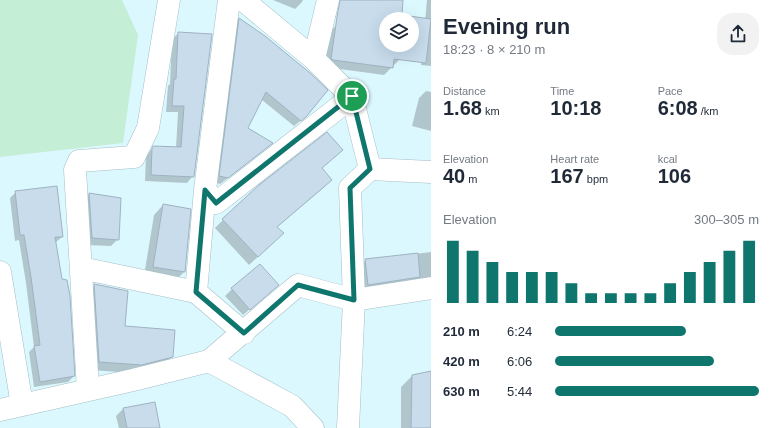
<!DOCTYPE html>
<meta charset="utf-8">
<style>
body{margin:0;font-family:Arial,sans-serif;background:#f2f2f3;color:#1f2937;height:100vh;display:flex;flex-direction:column;font-size:15px;white-space:nowrap}
*{box-sizing:border-box;margin:0}
p{font-size:13px;color:#747a83}
.icon{flex:none;width:22px;height:22px;fill:none;stroke:currentColor;stroke-width:2;stroke-linecap:round;stroke-linejoin:round}
.map{position:relative;flex:1;overflow:hidden}
.details{display:flex;flex-direction:column;background:#fff;width:340px}
.details>*{flex:none}
.buttons{position:absolute;left:379px;top:12px;display:grid;gap:8px}
.buttons a{display:grid;place-items:center;width:40px;height:40px;border-radius:50%;background:#fff;box-shadow:0 4px 16px #0002;font-size:20px}
.pin{position:absolute;display:grid;place-items:center;width:34px;height:34px;color:#fff;margin:-17px;border:2px solid #fff;border-radius:50%;box-shadow:0 1px 4px #0007}
.round{display:grid;place-items:center;flex:none;width:42px;height:42px;border-radius:16px;background:#f2f2f3}
.head{display:flex;align-items:center;justify-content:space-between;height:68px;padding:0 12px}
h1{font-size:22px;font-weight:600;line-height:30px}
.metrics{display:grid;grid-template-columns:repeat(3,1fr);gap:6px;height:68px;padding:4px 12px}
.metrics div{display:grid;align-content:center}
.metrics b{font-size:20px;font-weight:600}
.metrics small{font-size:11px;font-weight:400}
.metrics p{font-size:11px}
.chart{height:112px;padding:8px 12px}
.chart p{display:flex;justify-content:space-between}
.chart svg{width:100%;height:72px;margin-top:4px;stroke:#0f766e;stroke-width:6}
ul{padding:0 12px;list-style:none;font-size:13px}
li{display:grid;grid-template-columns:64px 48px 1fr;align-items:center;height:30px}
li i{height:10px;border-radius:5px;background:#0f766e}
main{display:flex;flex:1;min-height:0}
.map>svg:first-child{display:block}
.green{fill:#c4eed5}
.shadow{fill:#0003}
.building{fill:#c8dcec;stroke:#9fb2c1;fill-rule:evenodd}
.lines{fill:none;stroke-linecap:round;stroke-linejoin:round}
.minor-casing{stroke:#a4bfc5;stroke-width:23}
.minor{stroke:#fff;stroke-width:22}
.route-casing{stroke:#fff;stroke-width:8}
.route{stroke:#0f766e;stroke-width:5}
</style>
<main>
<div class="map">
<svg width="431" height="428" viewBox="0 0 431 428">
<rect width="100%" height="100%" fill="#dcf8ff"/>
<!-- green -->
<path class="green" d="M0 0H122L138 35 123 143 0 157Z"/>
<!-- shadow -->
<path class="shadow" d="M273 0H303L302 2 295 9Z
M340 0H402L401 19H386V45H400V59L384 75 325 67 328 33 336 26H339Z
M427 0H431V66L421 65Z
M239 19 305 117 294 126 262 100 247 128 271 143 265 149 220 184 214 182 233 25Z
M179 33 193 176 187 183 145 181 146 156 147 154 154 147 176 148 178 112H166L168 86 170 84 172 39Z
M426 91 431 92V131L412 126 419 98Z
M341 150 321 169 331 180 322 189 277 227 274 242 249 265 215 228 223 220Z
M16 192 62 237 55 243 61 280 74 376 68 382 34 387 29 352 34 347 26 283 19 240 15 241 10 198Z
M89 194 118 239 111 246 85 245 83 200Z
M163 205 184 272 175 281 144 276 154 215Z
M431 252V285L356 297 353 273 366 260Z
M95 285 123 327 172 357 163 365 132 373 91 370 86 293Z
M232 289 271 291 243 315 225 296Z
M431 372V428H401V387L413 375Z
M154 403 159 428H119L116 416 123 409Z"/>
<!-- building -->
<path class="building" d="M340 0H403L402 15 431 19 426 63 394 59 393 68 333 60 331 59 337 17ZM386 19H412V45H386Z
M239 18 265 36 310 73 328 90 306 117 301 121 266 92 248 128 273 143 228 178 219 176Z
M178 32 212 34 194 177 151 175 152 148 153 146 181 147 184 106H172L174 79H176Z
M327 132 343 150 322 168 332 180 277 227 284 233 258 257 222 219 259 185Z
M57 186 63 237H55L62 279 67 280 70 296 75 376 40 382 34 346 40 345 31 277 24 235H20L15 191Z
M89 193 121 198 119 240 92 238Z
M163 204 191 209 185 272 153 267Z
M418 253 420 277 368 285 365 259Z
M260 264 279 285 250 310 231 288Z
M94 284 128 291 125 326 175 330 173 357 142 365 99 362Z
M431 371V428H411L412 375Z
M155 402 160 428H127L123 408Z"/>
<g class="lines">
<defs>
<path id="minor" d="M229 0 205 190 216 203 352 97
M243 0 314 59 352 97 370 169 350 188 354 300 348 428
M314 59 328 0
M370 169 431 172
M205 190 196 292 244 333
M81 268 196 292
M0 272 22 405
M209 361 292 406 313 428
M88 390 75 170 79 161 134 157 148 128 169 0
M0 410 133 380 209 361 298 285 354 300 431 288"/>
</defs>
<!-- minor casing -->
<use href="#minor" class="minor-casing"/>
<!-- minor -->
<use href="#minor" class="minor"/>
</g>
<g class="lines">
<defs>
<path id="route" d="M352 96 370 169 350 188 354 300 298 285 244 333 196 292 205 190 216 203Z"/>
</defs>
<!-- route casing -->
<use href="#route" class="route-casing"/>
<!-- route -->
<use href="#route" class="route"/>
</g>
</svg>
<div class="buttons">
<a><svg class="icon" aria-label="layers" viewBox="0 0 24 24"><path d="M12 4l9 5-9 5-9-5zM3 14l9 5 9-5"/></svg></a>
</div>
<div class="pin" style="left:352px;top:96px;background:#1e9e55"><svg class="icon" aria-label="arrive" viewBox="0 0 24 24"><path d="M6 21V4h12l-3 4 3 4H6"/></svg></div>
</div>
<section class="details">
<div class="head"><div><h1>Evening run</h1><p>18:23 · 8 × 210 m</p></div><a class="round"><svg class="icon" aria-label="share" viewBox="0 0 24 24"><path d="M12 15V3M7 8l5-5 5 5M5 13v7h14v-7"/></svg></a></div>
<div class="metrics">
<div><p>Distance</p><b>1.68<small> km</small></b></div>
<div><p>Time</p><b>10:18</b></div>
<div><p>Pace</p><b>6:08<small> /km</small></b></div>
</div>
<div class="metrics">
<div><p>Elevation</p><b>40<small> m</small></b></div>
<div><p>Heart rate</p><b>167<small> bpm</small></b></div>
<div><p>kcal</p><b>106</b></div>
</div>
<div class="chart"><p><span>Elevation</span>300–305 m</p>
<svg viewBox="0 0 160 44" preserveAspectRatio="none"><path d="M5 44V6M15 44V12M25 44V19M35 44V25M45 44V25M55 44V25M65 44V32M75 44V38M85 44V38M95 44V38M105 44V38M115 44V32M125 44V25M135 44V19M145 44V12M155 44V6"/></svg>
</div>
<ul>
<li><b>210 m</b>6:24<i style="width:64%"></i></li>
<li><b>420 m</b>6:06<i style="width:78%"></i></li>
<li><b>630 m</b>5:44<i style="width:100%"></i></li>
</ul>
</section>
</main>
